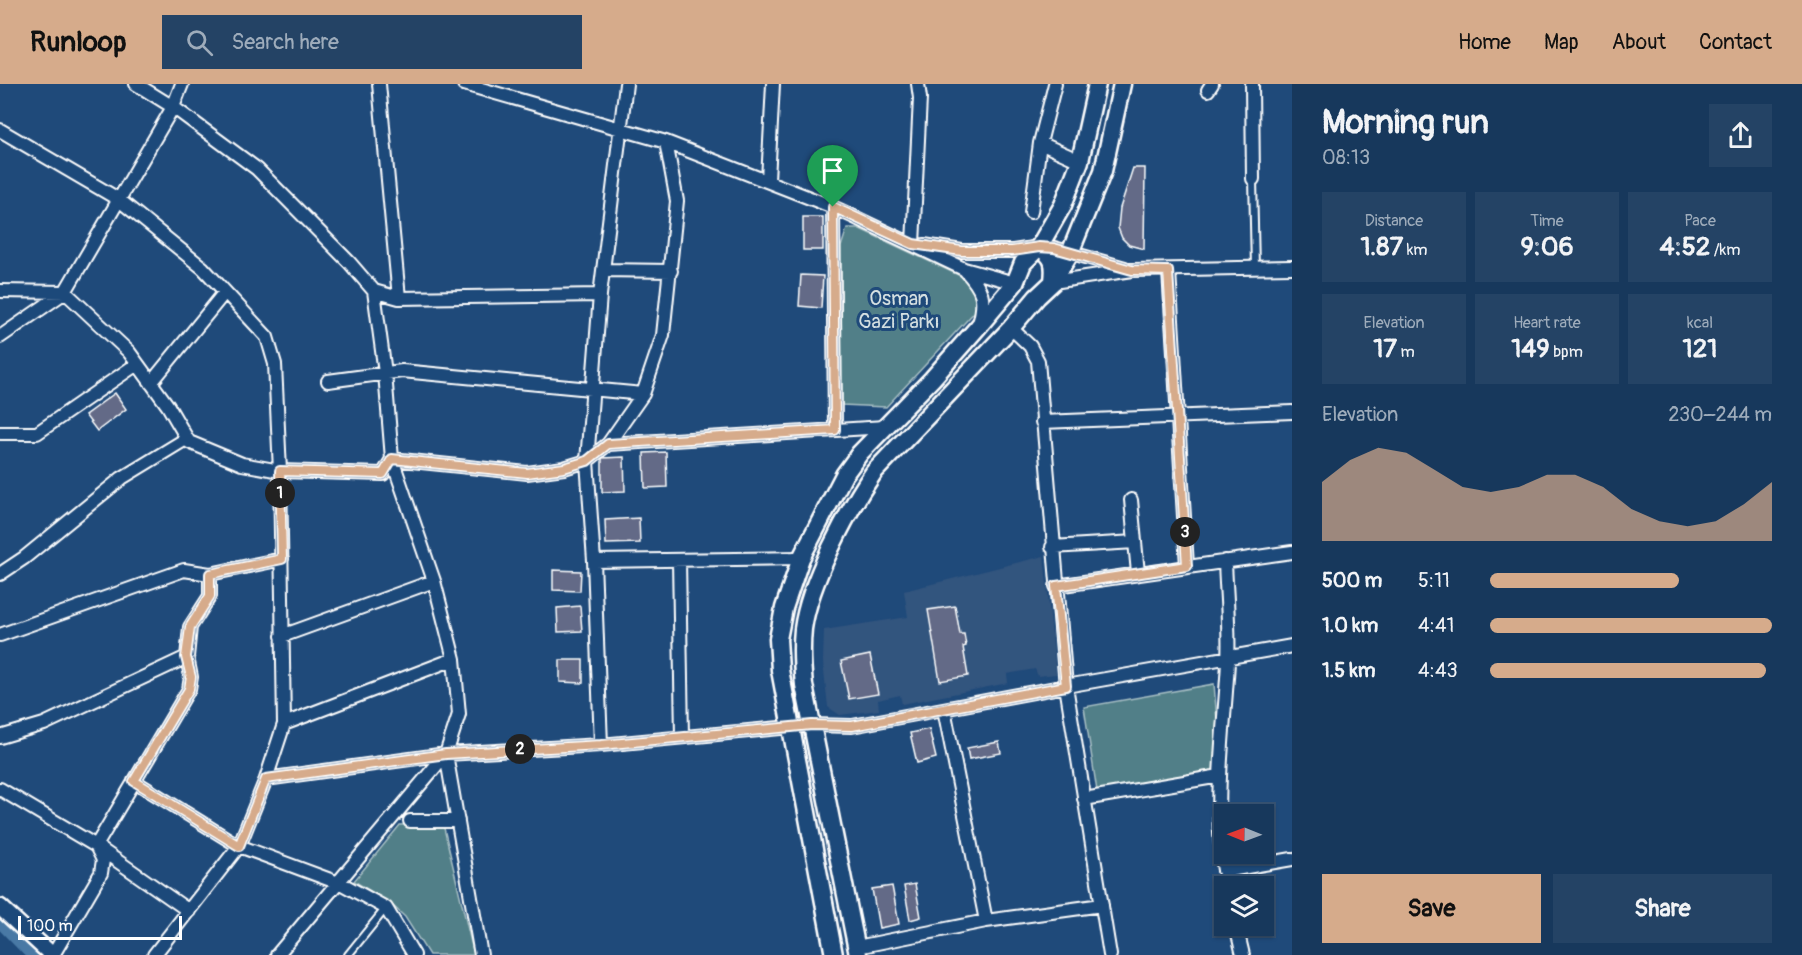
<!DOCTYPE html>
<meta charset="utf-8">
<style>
body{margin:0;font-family:Pangolin,sans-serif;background:#244365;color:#f1f3f6;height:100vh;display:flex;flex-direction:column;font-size:22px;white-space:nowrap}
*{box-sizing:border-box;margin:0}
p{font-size:20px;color:#9eacbb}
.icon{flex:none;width:33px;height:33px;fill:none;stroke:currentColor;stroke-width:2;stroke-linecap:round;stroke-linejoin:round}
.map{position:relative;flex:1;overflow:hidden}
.drawer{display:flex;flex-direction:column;background:#17385c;width:510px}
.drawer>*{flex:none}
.needle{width:39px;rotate:271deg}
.buttons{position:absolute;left:1214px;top:720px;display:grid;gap:12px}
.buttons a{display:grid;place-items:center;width:60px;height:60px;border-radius:0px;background:#17385c;box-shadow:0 2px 4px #0004,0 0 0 2px #365272;font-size:30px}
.scale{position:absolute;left:18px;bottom:15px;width:164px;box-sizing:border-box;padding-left:6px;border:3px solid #fff;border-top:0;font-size:16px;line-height:21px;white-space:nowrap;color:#fff;-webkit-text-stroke:4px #1f4a7a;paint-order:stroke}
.pin{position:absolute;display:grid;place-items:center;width:51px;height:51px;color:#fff;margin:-62px -26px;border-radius:50% 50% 50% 0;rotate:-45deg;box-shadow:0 0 6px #0007}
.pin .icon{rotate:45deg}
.km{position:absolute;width:30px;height:30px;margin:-15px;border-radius:50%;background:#222;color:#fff;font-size:16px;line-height:30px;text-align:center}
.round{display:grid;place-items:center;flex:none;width:63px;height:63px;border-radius:0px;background:#244365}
.headline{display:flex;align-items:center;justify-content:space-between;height:102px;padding:0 30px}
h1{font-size:33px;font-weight:700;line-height:45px}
.metrics{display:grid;grid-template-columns:repeat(3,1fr);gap:9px;height:102px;padding:6px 30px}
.metrics div{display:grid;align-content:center;border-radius:0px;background:#244365;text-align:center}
.metrics b{font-size:26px;font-weight:700}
.metrics small{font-size:16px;font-weight:400}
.metrics p{font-size:16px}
.chart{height:168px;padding:12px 30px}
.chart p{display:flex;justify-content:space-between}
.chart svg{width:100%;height:108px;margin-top:6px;fill:#d6ab8b;opacity:.7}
.button{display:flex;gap:12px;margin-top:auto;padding:12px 30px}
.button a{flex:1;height:69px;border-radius:0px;background:#d6ab8b;color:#111;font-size:24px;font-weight:700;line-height:69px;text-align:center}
.button a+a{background:#244365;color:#f1f3f6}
ul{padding:0 30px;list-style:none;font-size:20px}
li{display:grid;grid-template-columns:96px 72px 1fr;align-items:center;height:45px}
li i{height:15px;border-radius:8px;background:#d6ab8b}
header{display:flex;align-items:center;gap:36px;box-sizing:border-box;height:84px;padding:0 30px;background:#d6ab8b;color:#111}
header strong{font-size:28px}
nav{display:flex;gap:33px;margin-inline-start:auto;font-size:21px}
.search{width:420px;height:54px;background:#244365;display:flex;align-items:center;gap:15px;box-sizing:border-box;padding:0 21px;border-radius:0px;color:#9eacbb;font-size:22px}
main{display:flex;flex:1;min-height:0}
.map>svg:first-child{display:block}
.built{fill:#33547e}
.green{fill:#517f88;stroke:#a8bfc4;stroke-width:1.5}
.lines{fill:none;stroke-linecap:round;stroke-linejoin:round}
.canal{stroke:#4879a5;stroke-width:12}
.building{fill:#636b87;stroke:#fff;stroke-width:1.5}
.service-casing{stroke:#fff;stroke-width:10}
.minor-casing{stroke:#fff;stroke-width:16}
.tertiary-casing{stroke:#fff;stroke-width:20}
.secondary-casing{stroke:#fff;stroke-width:21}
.service{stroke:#1f4a7a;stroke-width:6}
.minor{stroke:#1f4a7a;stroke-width:12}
.tertiary{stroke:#1f4a7a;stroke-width:15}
.secondary{stroke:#1f4a7a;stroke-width:16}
.route-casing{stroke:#fff;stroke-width:12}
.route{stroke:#d6ab8b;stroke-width:8}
.labels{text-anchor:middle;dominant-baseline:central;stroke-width:6;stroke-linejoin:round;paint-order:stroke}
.park-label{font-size:20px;fill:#d4dfe1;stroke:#1f4a7a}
</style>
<header>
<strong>Runloop</strong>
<div class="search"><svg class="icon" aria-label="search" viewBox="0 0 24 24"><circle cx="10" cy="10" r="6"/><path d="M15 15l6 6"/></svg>Search here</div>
<nav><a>Home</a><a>Map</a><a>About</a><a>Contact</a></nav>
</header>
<main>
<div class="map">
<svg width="1292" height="871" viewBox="0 0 1292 871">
<rect width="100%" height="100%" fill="#1f4a7a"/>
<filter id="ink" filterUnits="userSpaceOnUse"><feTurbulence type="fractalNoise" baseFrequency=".0167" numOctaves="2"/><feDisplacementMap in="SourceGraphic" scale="12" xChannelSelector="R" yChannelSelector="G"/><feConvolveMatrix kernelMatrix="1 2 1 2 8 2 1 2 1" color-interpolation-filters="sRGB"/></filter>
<g filter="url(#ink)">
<!-- built -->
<path class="built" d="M1044 472 1056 590 1038 592 1035 585 1007 590 1008 599 902 620 900 611 878 616 879 626 840 631 828 623 823 578 824 546 908 533 904 507Z"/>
<!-- green -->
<path class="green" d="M847 144H858L969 196 980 222 886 323 842 321 841 163Z
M1214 600 1219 662 1217 685 1097 707 1084 623Z
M443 740 474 871H429L405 833 390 819 354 797 400 741Z"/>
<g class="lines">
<!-- canal -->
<path class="canal" d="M0 838 32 871"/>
</g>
<!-- building -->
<path class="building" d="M1133 84H1145L1144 165 1129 161 1122 154 1118 144 1120 124Z
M803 133H823V166H803Z
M801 191 823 192 821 224 799 222Z
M115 309 126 325 97 347 85 331Z
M666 368 667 403 645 404 644 369Z
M624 373 625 407 602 408V374Z
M639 434 640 459 606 460 605 436Z
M553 486 581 487 580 507 553 506Z
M580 522 582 547 558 548 557 524Z
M955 522 960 550H964L966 562 963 563 968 592 940 597 928 526Z
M870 571 878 610 849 615 841 577Z
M560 576H583V599L560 598Z
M929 645 936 674 917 679 910 649Z
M999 658 1001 669 969 675 967 664Z
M915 800 921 833 910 836 904 802Z
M892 802 899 840 879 844 872 805Z"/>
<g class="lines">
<defs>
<path id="service" d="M1253 95 1255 184
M348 871 386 824"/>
<path id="minor" d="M136 0 173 23 257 85 349 178 374 207 385 289 392 375 434 497 454 575 459 630 446 670 277 871
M379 0 399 214
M464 0 666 58 833 123 964 185 1015 199
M1252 0 1253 95
M1208 6 1212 0
M0 46 118 115 203 184 267 253 275 280 280 387 284 640 266 695 239 762 154 871
M1040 59 1080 77
M768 96 773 0
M833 123 835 346
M1031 128 1040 59 1055 0
M913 160 920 14 918 0
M924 161 962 167H1013L1039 163 1054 164 1125 184
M603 186 671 187
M965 186C983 206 986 214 979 240
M1169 187 1187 482
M1053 198 1132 186 1292 183
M0 207 65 208 129 268 168 322 189 358 242 380 280 387 383 390 392 375
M374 207 399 214 600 211
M1011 244 1030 262 1038 277 1066 602 1110 871
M0 253 65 208 173 23 182 0
M328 297 402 287 643 310
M151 299 225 208
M1042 338 1292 328
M0 349H37L137 280
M608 360 885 343
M392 375 527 389 564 384 587 377 608 360 643 310 663 251 677 117 666 58
M1131 416 1138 489
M1052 463 1135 458
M679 476 682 653
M594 477 801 474
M1225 477C1226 510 1230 544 1228 578 1224 652 1211 730 1227 802
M0 490 24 474 122 394 186 355
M1056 502 1292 468
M0 551 184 486 210 490 282 475
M282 552 434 497
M944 625 986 837
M284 640 454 575
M0 653 44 640 187 573
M601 661 594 477 587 377 600 211 626 0
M446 670 481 871
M266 695 446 670 601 661 812 641 852 642 1066 602 1292 562
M134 697 239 762 344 801 386 824 414 871
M0 705 96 762 189 827
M1084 715 1220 692
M410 737H458
M1224 787 1292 775
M1236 842 1243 871
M857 863 986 837 1102 821
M53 871 101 789 103 776 96 762 189 605 191 593 187 573 190 543 210 512V490"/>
<path id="tertiary" d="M0 823 52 871"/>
<path id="secondary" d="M1039 163C1054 173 1055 180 1053 197
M834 871 780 586 778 555 784 524 801 474 844 391 860 369 932 295 978 243 1015 199 1023 179 1039 163 1063 121 1080 77 1097 0
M858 871 804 601C802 582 801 564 803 545 809 499 848 426 874 388L1011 244 1037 213 1053 198 1070 169 1103 87 1122 0"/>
</defs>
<!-- service casing -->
<use href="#service" class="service-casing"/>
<!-- minor casing -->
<use href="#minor" class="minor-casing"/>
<!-- tertiary casing -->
<use href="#tertiary" class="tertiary-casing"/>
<!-- secondary casing -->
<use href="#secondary" class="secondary-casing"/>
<!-- service -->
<use href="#service" class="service"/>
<!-- minor -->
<use href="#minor" class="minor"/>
<!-- tertiary -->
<use href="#tertiary" class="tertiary"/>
<!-- secondary -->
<use href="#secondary" class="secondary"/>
</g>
</g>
<g class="lines" filter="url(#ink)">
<defs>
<path id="route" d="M833 123 913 160 962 167H1012L1039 163 1054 164 1132 186 1168 187 1187 482 1056 502 1066 602 852 642 812 641 601 661 446 670 266 695 239 762 134 697 189 605 191 593 186 573 190 543 210 512V490L282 475 280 387 383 390 392 375 527 389 564 384 587 377 608 360 835 346Z"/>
</defs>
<!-- route casing -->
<use href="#route" class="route-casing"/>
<!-- route -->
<use href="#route" class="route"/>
</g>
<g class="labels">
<!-- park labels -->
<g class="park-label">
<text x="899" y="214">Osman<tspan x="899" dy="23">Gazi Parkı</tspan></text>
</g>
</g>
</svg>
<div class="buttons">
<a><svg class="needle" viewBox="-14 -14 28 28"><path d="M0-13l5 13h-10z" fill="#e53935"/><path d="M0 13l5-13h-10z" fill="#9eacbb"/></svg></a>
<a><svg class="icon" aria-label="layers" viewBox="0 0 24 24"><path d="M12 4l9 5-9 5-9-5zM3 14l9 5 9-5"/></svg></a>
</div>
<div class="scale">100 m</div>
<div class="pin" style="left:833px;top:123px;background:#1e9e55"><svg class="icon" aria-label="arrive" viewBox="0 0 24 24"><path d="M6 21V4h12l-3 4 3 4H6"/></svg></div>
<b class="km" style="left:280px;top:409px">1</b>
<b class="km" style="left:520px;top:665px">2</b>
<b class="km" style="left:1185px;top:448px">3</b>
</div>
<section class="drawer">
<div class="headline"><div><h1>Morning run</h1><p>08:13</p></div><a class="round"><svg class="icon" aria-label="share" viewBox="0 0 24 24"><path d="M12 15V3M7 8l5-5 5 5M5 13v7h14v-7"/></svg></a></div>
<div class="metrics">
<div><p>Distance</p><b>1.87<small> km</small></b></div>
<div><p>Time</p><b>9:06</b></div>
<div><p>Pace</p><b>4:52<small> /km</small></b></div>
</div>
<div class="metrics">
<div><p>Elevation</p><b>17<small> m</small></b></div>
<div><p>Heart rate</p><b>149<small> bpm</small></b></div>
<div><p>kcal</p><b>121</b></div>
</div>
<div class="chart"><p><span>Elevation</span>230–244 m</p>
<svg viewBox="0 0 160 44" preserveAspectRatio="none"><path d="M0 44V20L10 11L20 6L30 8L40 15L50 22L60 24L70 22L80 17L90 17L100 22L110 31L120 36L130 38L140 36L150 29L160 20V44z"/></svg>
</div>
<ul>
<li><b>500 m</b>5:11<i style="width:67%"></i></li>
<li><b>1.0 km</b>4:41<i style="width:100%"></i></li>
<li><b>1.5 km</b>4:43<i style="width:98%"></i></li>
</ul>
<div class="button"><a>Save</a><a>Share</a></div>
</section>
</main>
